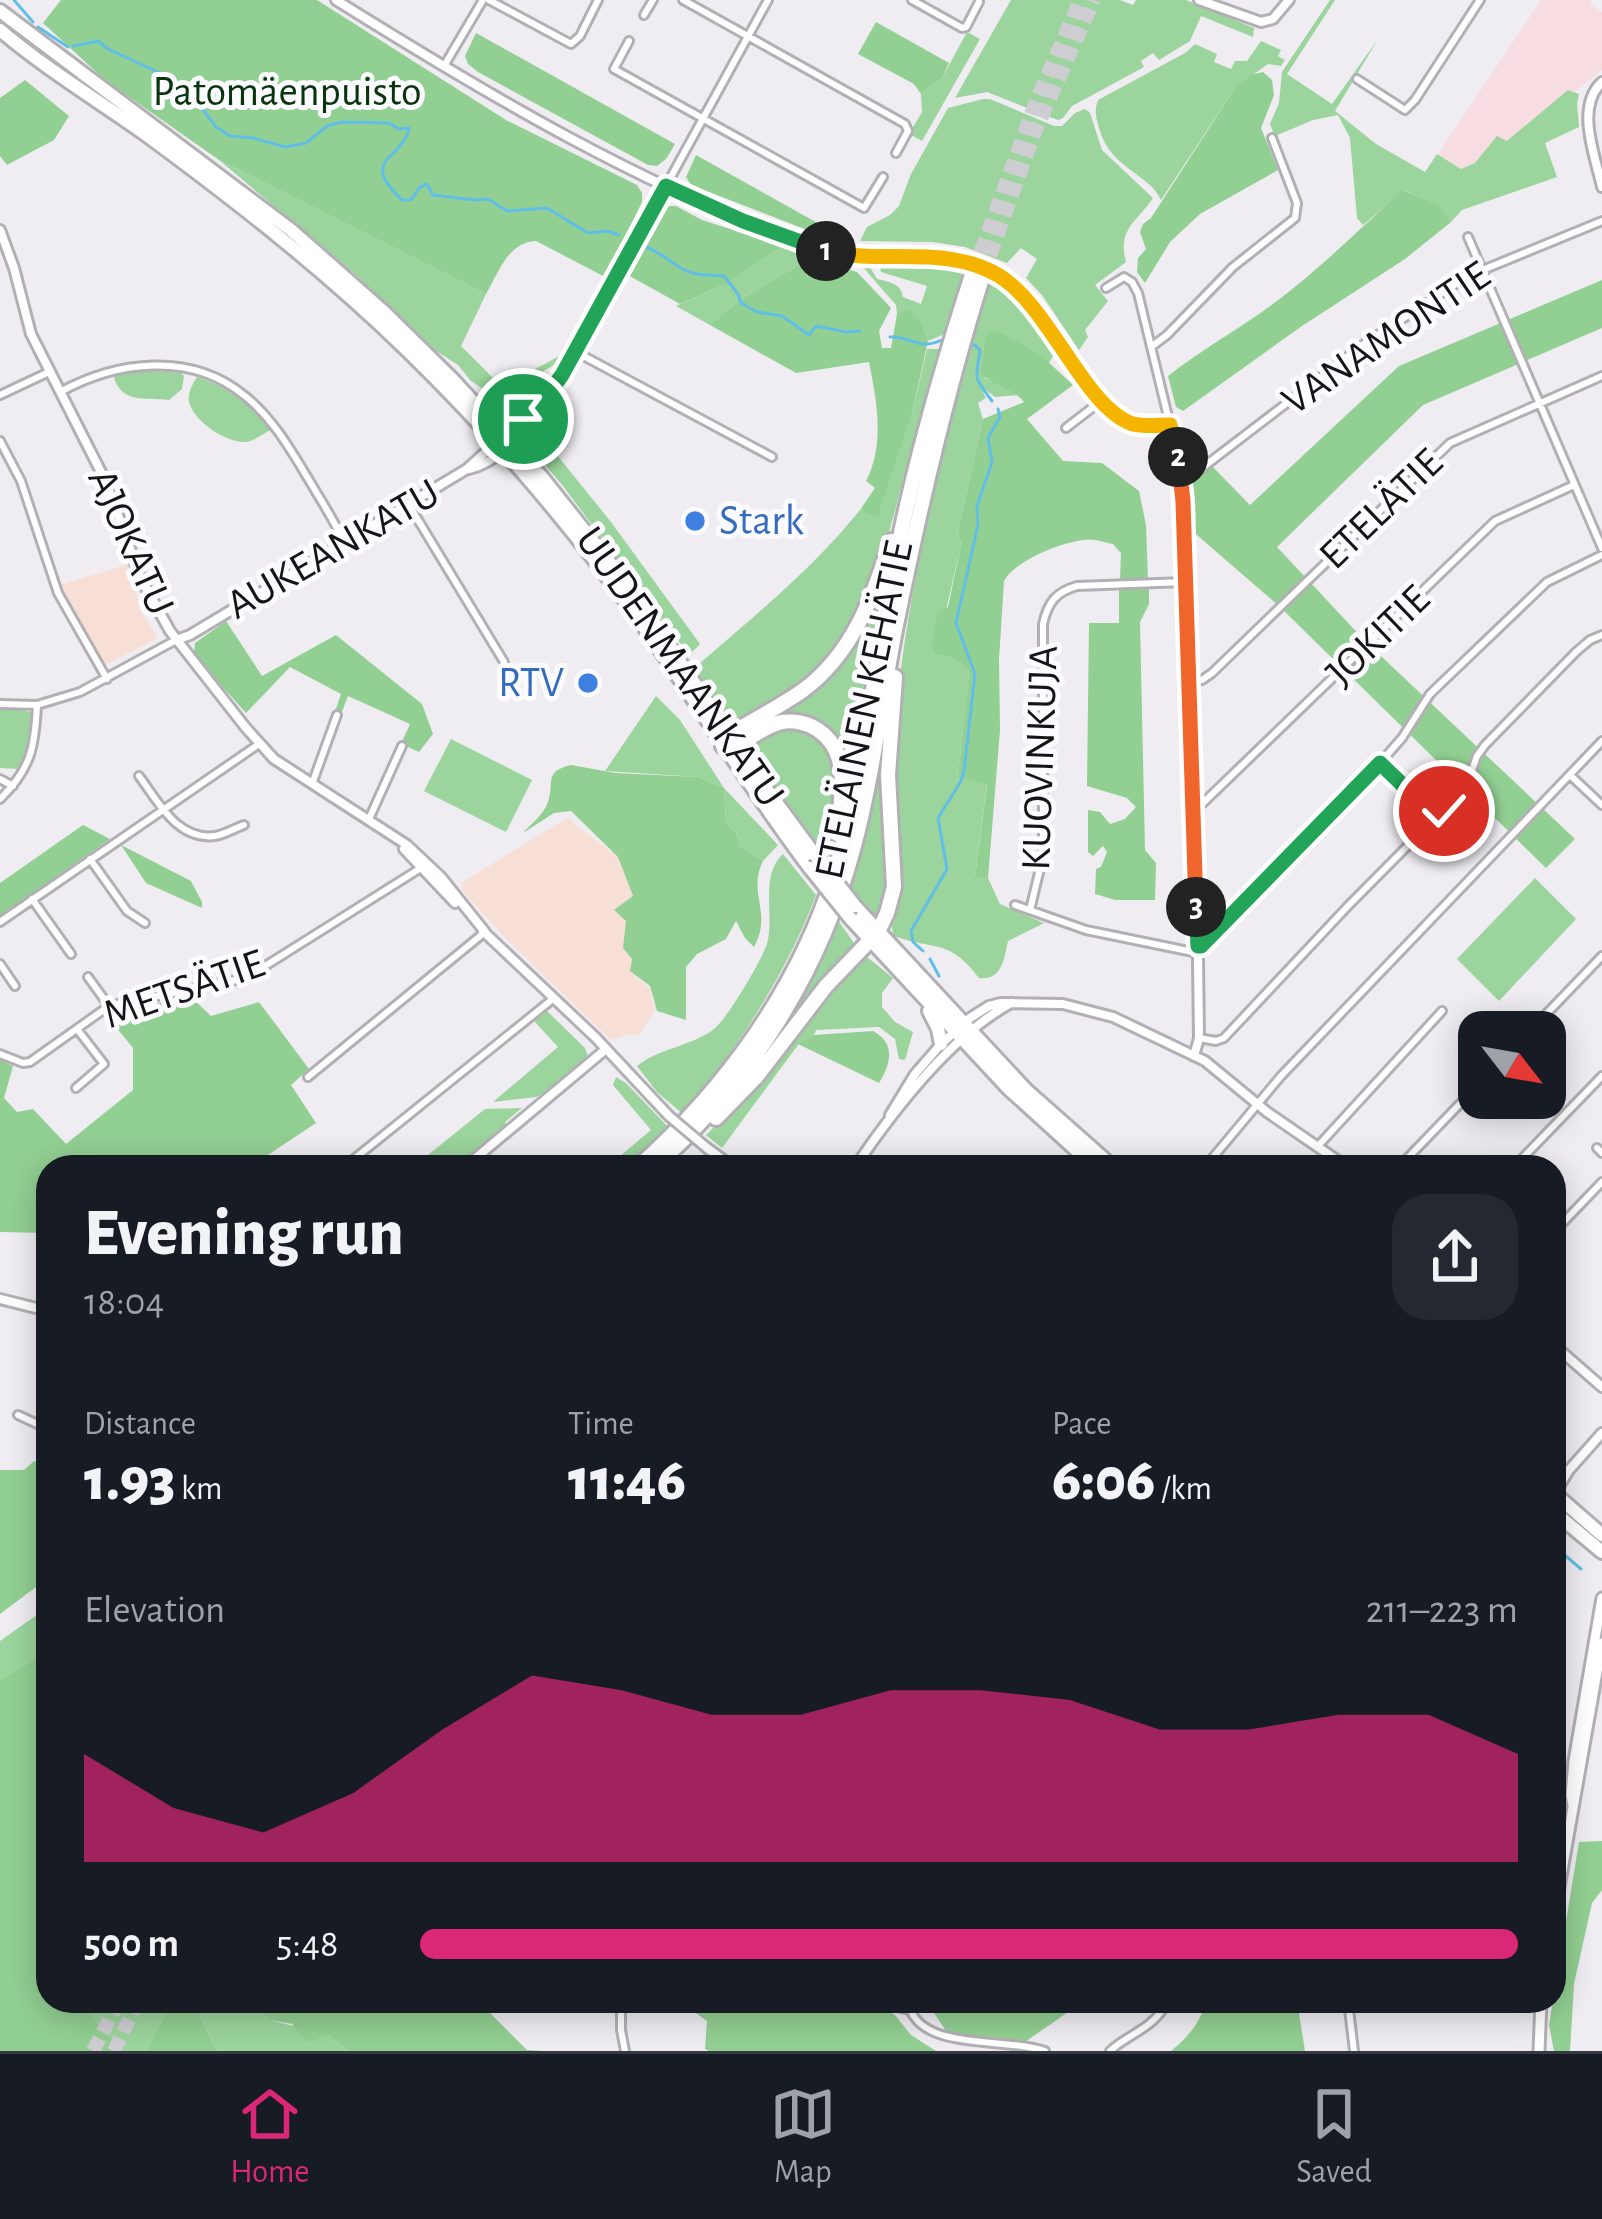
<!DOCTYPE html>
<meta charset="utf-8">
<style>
body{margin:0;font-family:"Alegreya Sans",sans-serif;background:#242831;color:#f1f3f6;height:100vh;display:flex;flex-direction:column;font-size:45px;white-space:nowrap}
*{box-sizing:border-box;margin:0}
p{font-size:39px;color:#9ea1a6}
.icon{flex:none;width:66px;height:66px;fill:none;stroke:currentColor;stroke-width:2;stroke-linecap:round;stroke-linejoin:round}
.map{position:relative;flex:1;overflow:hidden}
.details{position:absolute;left:36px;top:1155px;width:1530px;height:858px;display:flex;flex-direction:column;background:#171b24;border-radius:36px;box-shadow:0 6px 30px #0003}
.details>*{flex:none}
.needle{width:78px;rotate:121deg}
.buttons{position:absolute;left:1458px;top:1011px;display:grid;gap:24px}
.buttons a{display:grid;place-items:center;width:108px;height:108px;border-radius:24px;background:#171b24;box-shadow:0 6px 30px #0003;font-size:60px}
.pin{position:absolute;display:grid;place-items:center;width:102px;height:102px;color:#fff;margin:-51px;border:6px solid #fff;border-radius:50%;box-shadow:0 3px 12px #0007}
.km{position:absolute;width:60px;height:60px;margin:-30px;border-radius:50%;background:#222;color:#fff;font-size:33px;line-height:60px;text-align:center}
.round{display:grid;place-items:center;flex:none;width:126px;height:126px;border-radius:36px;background:#242831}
.head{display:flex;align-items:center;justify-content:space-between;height:204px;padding:0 48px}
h1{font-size:66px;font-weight:800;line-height:90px}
.figures{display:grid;grid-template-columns:repeat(3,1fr);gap:18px;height:204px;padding:12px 48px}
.figures div{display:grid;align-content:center}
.figures b{font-size:60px;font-weight:800}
.figures small{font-size:33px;font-weight:400}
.figures p{font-size:33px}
.chart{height:336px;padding:24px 48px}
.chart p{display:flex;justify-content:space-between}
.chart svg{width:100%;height:216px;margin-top:12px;fill:#db2777;opacity:.7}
ul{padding:0 48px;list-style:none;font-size:39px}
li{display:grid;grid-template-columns:192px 144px 1fr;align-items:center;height:90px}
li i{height:30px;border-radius:15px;background:#db2777}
.menu{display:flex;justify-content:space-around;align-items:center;height:168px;border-top:3px solid #363941;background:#171b24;font-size:33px;color:#9ea1a6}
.menu a{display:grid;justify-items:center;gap:6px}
.menu .on{color:#db2777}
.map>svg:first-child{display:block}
.industrial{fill:#f7dde2}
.education{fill:#f7dfd5}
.green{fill:#9bd49c}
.forest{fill:#92cf92}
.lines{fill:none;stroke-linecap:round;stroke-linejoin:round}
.stream{stroke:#61bee7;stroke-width:3}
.motorway-tunnel{stroke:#cecdd1;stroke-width:14;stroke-dasharray:14 7;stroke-linecap:butt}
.minor-casing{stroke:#b2b0b5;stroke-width:12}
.tertiary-casing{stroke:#b2b0b5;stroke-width:14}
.secondary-casing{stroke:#b2b0b5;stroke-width:15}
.primary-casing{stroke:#b2b0b5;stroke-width:18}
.motorway-casing{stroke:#b2b0b5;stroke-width:20}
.minor{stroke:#fff;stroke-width:6}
.tertiary{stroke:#fff;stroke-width:8}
.secondary{stroke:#fff;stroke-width:9}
.primary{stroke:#fff;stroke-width:12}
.motorway{stroke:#fff;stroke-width:14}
.tertiary-bridge-casing{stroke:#b2b0b5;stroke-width:14;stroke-linecap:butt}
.primary-bridge-casing{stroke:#b2b0b5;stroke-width:18;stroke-linecap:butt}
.tertiary-bridge{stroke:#fff;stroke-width:8}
.primary-bridge{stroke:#fff;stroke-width:12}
.split-1-casing{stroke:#fff;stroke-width:24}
.split-2-casing{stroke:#fff;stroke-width:24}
.split-3-casing{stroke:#fff;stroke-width:24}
.split-4-casing{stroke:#fff;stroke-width:24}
.split-1{stroke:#22a559;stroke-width:15}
.split-2{stroke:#f5b400;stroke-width:15}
.split-3{stroke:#f0652b;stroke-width:15}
.split-4{stroke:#22a559;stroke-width:15}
.shop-dot{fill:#3f7fe0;stroke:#fcfbff;stroke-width:4.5}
.labels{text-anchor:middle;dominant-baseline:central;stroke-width:10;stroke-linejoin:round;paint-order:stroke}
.park-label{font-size:42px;fill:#09350e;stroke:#fcfbff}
.street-label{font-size:42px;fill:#151516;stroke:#fcfbff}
.shop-label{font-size:42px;fill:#366cbe;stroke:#fcfbff;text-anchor:start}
</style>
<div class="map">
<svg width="1602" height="2051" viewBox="0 0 1602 2051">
<rect width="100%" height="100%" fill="#efedf2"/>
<!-- industrial -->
<path class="industrial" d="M1541 0H1592L1590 4 1602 12V70L1574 92 1568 90 1506 142 1497 137 1475 163 1461 169 1438 154Z"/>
<!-- education -->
<path class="education" d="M132 563 139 609 158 638 105 665 60 585Z
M567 818 618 857 633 897 623 948 632 959 630 971 649 988 655 1010 639 1035 630 1034 611 1040 504 937 462 890 463 882Z"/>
<!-- green -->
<path class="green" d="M1011 0H1120L1133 5 1136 0H1186L1254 28 1253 37 1201 16 1190 41 1159 60 1153 53 1141 61 1144 67 1072 106 1063 118 1058 120 987 92 955 98Z
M1330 0H1335L1287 74 1332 104 1378 39 1335 111 1376 144 1425 172 1437 154 1461 169 1475 163 1497 136 1507 141 1568 90 1579 94 1577 104 1579 127 1545 143 1557 177 1462 210 1451 222 1440 208 1404 190 1363 225 1357 218 1350 138 1338 115 1313 120 1275 136 1270 124 1279 103 1282 72Z
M967 32 980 39 922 141 909 134 922 112 921 94 942 78Z
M1261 41 1281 50 1278 56 1285 60 1281 66 1268 64 1235 88 1161 200C1149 173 1110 169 1099 128 1096 117 1094 111 1098 100L1185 53 1195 44 1217 54 1214 62 1231 69 1235 61H1247Z
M983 99H990L1054 126H1062L1075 113 1085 109 1090 113 1102 150 1153 198C1137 222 1117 229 1126 262L1095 285 1108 301 1085 330 1088 337 1079 350 1042 295 1026 278 1037 259 1021 248 1007 263 965 247 932 242 860 241 867 227 890 215 899 206 911 174 948 108Z
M219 160 486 294 461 346 502 387 563 354 554 365 496 398 471 381 458 365 433 349 357 276Z
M784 246 812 257 739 300 710 325 676 306 726 284Z
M935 260 957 265 965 271 947 333 928 341 922 322 908 310 897 314 896 305 862 266 870 267 877 279C889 282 901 283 903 297L921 304 927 286 881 272 880 268 911 267 914 261Z
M989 279 1019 297 1057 349 1049 363 998 330 985 378 1019 395 995 397 986 390 983 392 986 398 978 403 983 419 958 531 961 545 936 654 952 658 967 666 969 673 958 777 987 783 975 876 988 878 1000 904 1044 923 1008 941C1004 959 1002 981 979 978 949 938 935 951 894 936 886 918 902 888 900 865 899 831 893 798 894 764 896 659 919 558 941 456 953 397 967 335 989 279Z
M927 349H941C928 390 916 431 905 473 881 562 864 649 778 698 767 705 750 719 737 719 723 720 704 683 696 672L699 664C759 612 815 567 864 505L878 515 911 418Z
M145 370 181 373 184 376 182 389 169 400C144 397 123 404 114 378L118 374Z
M197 377C225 386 255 404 270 430 261 435 253 442 244 442 225 442 196 422 190 405 186 395 192 385 197 377Z
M552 403 557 405 540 434 611 522 700 644 689 655 563 486 529 446 528 434 547 405Z
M878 601 846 792C845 752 844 741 810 719L741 737 852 647Z
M656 696 680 720 724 788 778 845 763 861 741 847 736 832 726 823 724 788 698 777 605 771Z
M0 707 32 712 30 743 19 769 0 768Z
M796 727C854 742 834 813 826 858L751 753C758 734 777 729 796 727Z
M451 739 532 780 506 832 424 791Z
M884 740C887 795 900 870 876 920L848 888Z
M783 854 816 895C784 979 739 1044 684 1115L657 1092 637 1066C662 1046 701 1045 719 1024 732 1010 761 961 767 944 775 915 759 876 783 854Z
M1535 878 1576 919 1499 1001 1457 959Z
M837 919 856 946 740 1088 804 989Z
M867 957 893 978 882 993V1007L895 1022 913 1032 905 1060 899 1059 895 1039 879 1027 816 1030 814 1035 798 1045 722 1148 706 1135 751 1091 833 989Z
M547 1011 585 1048 588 1056 550 1090 536 1097 493 1102 558 1047 534 1021Z
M616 1077 626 1083 670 1129 629 1167H607L651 1130 613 1085Z
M522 1108 505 1122 507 1126 458 1167H413L485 1109Z
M48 1607V1651L0 1680V1641Z
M83 2001H172L146 2051H125L95 2021Z
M199 2001H245L270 2020 328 2035 349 2051H217L200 2016Z"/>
<!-- forest -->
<path class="forest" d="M61 0H317L506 120 637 185 642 193V202L605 277 536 241C508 242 499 272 486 294L219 160 105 80 43 23Z
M876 22 949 63 942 78 921 94 914 84 858 54Z
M476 33 675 144 666 159 657 166 648 165 478 72 468 64 465 56Z
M1263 72 1272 80 1274 95 1261 128 1278 170 1200 214 1170 242 1145 283 1137 272 1138 258 1146 249 1140 232 1143 224 1151 218 1235 88 1251 75Z
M25 80 69 116 54 140 7 165 0 156V98Z
M696 155 823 226 815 233 691 185 686 177Z
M1403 190 1439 206 1451 222 1405 259 1302 326 1183 411 1176 407 1168 376C1207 345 1252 322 1291 290 1330 259 1366 223 1403 190Z
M670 206H676L702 220 784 246 726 284 680 304 626 274 662 208Z
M812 257 857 272 891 308 879 331 882 348H891L897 314 908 309 922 322 928 341 911 418 878 516 865 512 862 507 875 488 866 481C885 444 877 402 869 362L796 373 710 325 739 300Z
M1602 280V328L1423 405 1277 547 1366 642 1575 839 1546 868 1280 607 1190 529 1187 477 1198 474 1211 465 1250 505 1399 366Z
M998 330 1044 358 1073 385 1027 419 1063 461 1102 463 1139 491 1146 525 1148 581 1120 582 1121 553 1113 544C1104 542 1093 538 1083 540 1060 543 1016 560 1004 581L999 660 1000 730 988 878 975 877 987 784 958 777 969 672 966 666 952 658 935 654 932 643 938 613 948 607 961 545 958 531 983 419 1024 402C1013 387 991 387 981 372L986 336Z
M1119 589H1149V604L1140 622 1145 850 1156 863 1155 900H1115L1095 894 1096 869 1101 867 1107 852 1103 846 1093 856 1088 852V810L1100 812 1110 824 1125 819 1136 807 1127 798 1087 786 1089 623H1119Z
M226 621 262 676 336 635 422 704 433 734 419 752 401 744 410 724 348 696 341 714 335 712 341 694 290 667 246 713 194 655 195 643Z
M571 765 615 773 698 777 724 788 726 823 736 832 741 847 763 861C747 893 773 912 754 947L745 938 736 921 726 939 697 954 686 967V1020L657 1011 650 986 630 971 632 959 623 948 626 921 614 910 633 896 618 857 571 811 554 813 523 833C531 824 544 814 548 802 555 781 543 772 571 765Z
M83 825 110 839 0 916V883Z
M121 845 191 881 202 902V908L146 883Z
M191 997 211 1016 259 1002 309 1069 291 1085 316 1123 250 1167H169L167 1164 163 1167H48V1233L0 1232V1060L13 1066 4 1098 17 1112 33 1109 66 1144 133 1090V1048L111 1021 122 1010Z
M873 1031C896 1043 891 1064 879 1083L798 1044 814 1035Z
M34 1461 48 1466V1578L0 1614V1470H24Z
M48 1651V2001H83L95 2021 125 2051H0V1680Z
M1602 1841V1890L1592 1903 1574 1984 1570 2051H1554L1549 2025 1579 1842Z
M172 2001H199L200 2016 217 2051H146Z
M245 2001H472L483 2006 527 2050 544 2051H349L328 2035 306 2042 292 2024 270 2020Z
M679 2001H828L884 2008 895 2015 911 2035 936 2051H709L705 2049 707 2021Z
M959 2001H1084L1022 2044 952 2040 932 2010Z
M1206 2001H1297L1305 2051H1171C1188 2037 1201 2022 1206 2001Z"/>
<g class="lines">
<!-- stream -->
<path class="stream" d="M14 0 33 22
M38 27 68 47
M73 46 98 41 108 49 184 84 216 127 230 136 253 138 285 147 306 143 327 126 342 122 389 123 399 129 409 128C403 161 357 157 402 200H411L420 187 427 184 433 195 475 200 488 199 507 211 547 208 588 233 607 231 619 235
M644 246C662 253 666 259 681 268 693 276 711 275 724 276L738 294 741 303 757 312 782 316 809 335 816 326 846 332 860 331
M890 337C914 336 917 352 944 339
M970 345H975L980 350C976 381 972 374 992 401
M923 951 913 942 911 931 947 869 938 818 961 781 964 771 975 674 956 623 978 525 977 506 992 462 988 438 1000 417 998 409
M930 959 939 976
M1554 1546 1581 1569"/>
<!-- motorway-tunnel -->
<path class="motorway-tunnel" d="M973 272 1035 104 1080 0
M983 275 1035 132 1094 0
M93 2051 119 2001
M114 2051 138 2001"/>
<defs>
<path id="minor" d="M489 0 571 44 580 36 598 0
M683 0 905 124 908 131 896 153
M912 0 962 28 966 27 979 2
M644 15 653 0
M629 41 614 69 864 208 883 177
M444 66 483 0
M1357 79 1405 110 1415 100 1480 0
M666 186 768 0
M1468 237 1602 548
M1106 288 1124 277 1132 282 1138 293 1170 425
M1151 347 1167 335 1233 267 1295 218 1297 203 1272 138
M576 352 772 457
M60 392C117 361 191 351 245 396 274 419 293 454 312 485 323 504 335 522 344 542
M0 395 49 372
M1066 428 1101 401
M0 441 21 481 58 593 107 679
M1181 474 1202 468 1364 344 1468 276 1602 221
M409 505 504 662
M1189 681 1202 680 1212 673 1450 443 1602 376
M0 704 37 705 80 692 176 640
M1380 763 1437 817
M1570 775 1602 805
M139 776C158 801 177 841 215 836 224 835 235 828 244 825
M0 779 13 786
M312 784 337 715
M0 799C31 769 35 747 37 705
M1193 804 1203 803 1495 521 1574 485
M369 819 402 746
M90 859 127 911 145 923
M32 899 71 954
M1015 905 1086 930 1198 953
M1030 910 1043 856V624C1048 602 1056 592 1077 586L1185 582
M0 922 259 744
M1197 946H1201L1380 763 1402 738 1430 694 1547 582 1602 555
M0 964 15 986
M88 977 109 1006
M1529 1032 1602 956
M1199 1038 1216 1041 1224 1038 1348 906 1466 787 1477 756 1485 745 1576 652 1590 640 1602 635
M0 1054 23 1063 30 1062 109 1006 236 980 254 973 424 866
M308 1077 485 932
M76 1088 104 1064 77 1029
M1318 1146 1442 1011
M1597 1148 1602 1153
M344 1167 554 998
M1205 1167 1281 1076 1602 741
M1399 1167 1479 1084
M1514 1167 1602 1076
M1554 1232 1602 1182
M42 1355 48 1357
M18 1415 48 1429
M621 2001V2030L625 2051
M1348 2001 1354 2051
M1310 2006 1344 2001
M910 2009C926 2051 1005 2037 1045 2051
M1110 2051C1127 2035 1149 2030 1163 2009L1160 2001"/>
<path id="tertiary" d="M336 0C488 95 644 188 814 248 871 268 930 244 984 268 1032 290 1058 341 1087 381 1100 399 1111 417 1133 424 1145 427 1158 425 1170 425L1179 464 1183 501 1198 958 1199 1038 1194 1056
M1199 0 1261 22 1273 19 1289 0
M1602 82C1575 107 1595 155 1602 187
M0 230 14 268 31 334 106 482 141 579 170 631 246 728 274 759 407 845 441 877 485 932
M469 469C529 456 580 342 607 291 626 256 647 221 666 186
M176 640 190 635 467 469C480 457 520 421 533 415
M404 849 455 903
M483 931 596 1038 669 1116
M890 1115 915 1074 941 1044 970 1018 989 1006 1001 1003 1063 1004 1113 1017 1205 1061 1267 1112 1347 1167
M707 1148 733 1167
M465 1167 606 1049
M855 1167C893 1111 951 1036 1011 1003
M0 1299 48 1311
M1554 1345 1602 1387
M1554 1481 1568 1471
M1555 1493 1569 1470 1602 1433
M897 2001 901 2007 910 2009 921 2001"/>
<path id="secondary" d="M1573 1806 1571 1795 1574 1761 1602 1598
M1554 1916 1602 1643
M1539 2051 1541 2001"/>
<path id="primary" d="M0 11 291 230 384 312 453 380 541 476 626 583 765 787 815 855
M0 30C46 69 99 101 148 136 239 203 327 272 408 351 497 438 579 534 650 635 704 713 753 793 810 868
M855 906 1026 1090 1113 1167
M851 919 1008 1088 1095 1167
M929 1011 938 1029 941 1044
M1554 1493 1602 1535
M1554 1512 1602 1552"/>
<path id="motorway" d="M723 746 729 735C753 720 779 707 802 691 852 655 873 597 891 541
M723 746C745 748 760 726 782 722 794 720 808 723 818 730 852 752 841 800 837 834
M716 1118 757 1076 826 986 878 932 887 913 894 887 888 775 895 677
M638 1167C726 1088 798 989 834 875 865 774 874 666 895 562 914 464 942 367 973 272
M654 1167C751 1082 821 971 854 846 873 775 881 702 895 630 919 510 946 392 983 275"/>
</defs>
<!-- minor casing -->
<use href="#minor" class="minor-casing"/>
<!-- tertiary casing -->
<use href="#tertiary" class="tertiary-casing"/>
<!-- secondary casing -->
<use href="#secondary" class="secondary-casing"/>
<!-- primary casing -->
<use href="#primary" class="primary-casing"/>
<!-- motorway casing -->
<use href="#motorway" class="motorway-casing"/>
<!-- minor -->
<use href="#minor" class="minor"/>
<!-- tertiary -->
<use href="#tertiary" class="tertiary"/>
<!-- secondary -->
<use href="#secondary" class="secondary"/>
<!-- primary -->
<use href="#primary" class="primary"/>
<!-- motorway -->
<use href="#motorway" class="motorway"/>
<defs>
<path id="tertiary-bridge" d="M669 1116 707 1148"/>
<path id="primary-bridge" d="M815 855 855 906
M810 868 851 919"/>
</defs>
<!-- tertiary-bridge casing -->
<use href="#tertiary-bridge" class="tertiary-bridge-casing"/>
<!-- primary-bridge casing -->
<use href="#primary-bridge" class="primary-bridge-casing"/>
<!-- tertiary-bridge -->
<use href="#tertiary-bridge" class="tertiary-bridge"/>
<!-- primary-bridge -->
<use href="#primary-bridge" class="primary-bridge"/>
</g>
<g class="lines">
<defs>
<path id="split-1" d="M523 419 533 415 562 375 666 186 743 221 826 251"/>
<path id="split-2" d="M826 251C884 265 944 244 998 275 1050 306 1085 409 1133 424 1145 427 1158 425 1170 425L1178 457"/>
<path id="split-3" d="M1178 457 1183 501 1196 907"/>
<path id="split-4" d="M1196 907 1198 946H1201L1380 763 1437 818 1444 811"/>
</defs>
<!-- split-1 casing -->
<use href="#split-1" class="split-1-casing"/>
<!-- split-2 casing -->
<use href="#split-2" class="split-2-casing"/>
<!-- split-3 casing -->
<use href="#split-3" class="split-3-casing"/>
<!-- split-4 casing -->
<use href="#split-4" class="split-4-casing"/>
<!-- split-1 -->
<use href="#split-1" class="split-1"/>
<!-- split-2 -->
<use href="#split-2" class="split-2"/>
<!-- split-3 -->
<use href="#split-3" class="split-3"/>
<!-- split-4 -->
<use href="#split-4" class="split-4"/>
</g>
<!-- markers -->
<g class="shop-dot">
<circle cx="695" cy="521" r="12"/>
<circle cx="588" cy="683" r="12"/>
</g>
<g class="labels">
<!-- park labels -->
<g class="park-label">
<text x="287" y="92">Patomäenpuisto</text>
</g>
<!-- street labels -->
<g class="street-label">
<text transform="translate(1386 338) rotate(-34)">VANAMONTIE</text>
<text transform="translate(1381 509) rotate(-44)">ETELÄTIE</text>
<text transform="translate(131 542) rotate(66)">AJOKATU</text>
<text transform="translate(333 549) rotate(-30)">AUKEANKATU</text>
<text transform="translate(1378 636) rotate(-44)">JOKITIE</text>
<text transform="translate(680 667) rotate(55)">UUDENMAANKATU</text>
<text transform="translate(864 710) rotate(-78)">ETELÄINEN KEHÄTIE</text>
<text transform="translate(1040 758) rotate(-88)">KUOVINKUJA</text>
<text transform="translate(184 989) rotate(-19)">METSÄTIE</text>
</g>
<!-- shop labels -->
<g class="shop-label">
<text x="719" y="521">Stark</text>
<text x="564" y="683" text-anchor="end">RTV</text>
</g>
</g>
</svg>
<div class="buttons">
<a><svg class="needle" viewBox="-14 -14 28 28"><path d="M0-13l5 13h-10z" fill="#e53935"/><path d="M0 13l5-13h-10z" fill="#9ea1a6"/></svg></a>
</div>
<div class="pin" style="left:523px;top:419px;background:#1e9e55"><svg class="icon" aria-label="arrive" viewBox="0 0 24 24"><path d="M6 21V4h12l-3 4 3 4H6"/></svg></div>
<div class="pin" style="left:1444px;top:811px;background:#d93025"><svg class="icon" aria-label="check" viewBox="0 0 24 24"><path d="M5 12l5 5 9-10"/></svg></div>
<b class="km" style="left:826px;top:251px">1</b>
<b class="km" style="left:1178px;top:457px">2</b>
<b class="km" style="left:1196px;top:907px">3</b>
<section class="details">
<div class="head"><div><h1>Evening run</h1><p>18:04</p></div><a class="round"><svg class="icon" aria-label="share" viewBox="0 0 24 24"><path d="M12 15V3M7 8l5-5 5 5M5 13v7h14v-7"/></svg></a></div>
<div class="figures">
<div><p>Distance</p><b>1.93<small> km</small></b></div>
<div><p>Time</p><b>11:46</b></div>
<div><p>Pace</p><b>6:06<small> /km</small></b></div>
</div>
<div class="chart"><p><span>Elevation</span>211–223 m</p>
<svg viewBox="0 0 160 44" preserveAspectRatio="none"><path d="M0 44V22L10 33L20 38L30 30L40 17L50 6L60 9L70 14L80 14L90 9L100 9L110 11L120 17L130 17L140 14L150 14L160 22V44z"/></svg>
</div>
<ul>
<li><b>500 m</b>5:48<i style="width:100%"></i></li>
</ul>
</section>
</div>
<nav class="menu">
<a class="on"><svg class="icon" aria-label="home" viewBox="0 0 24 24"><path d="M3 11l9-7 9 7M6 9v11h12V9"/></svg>Home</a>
<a><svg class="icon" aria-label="map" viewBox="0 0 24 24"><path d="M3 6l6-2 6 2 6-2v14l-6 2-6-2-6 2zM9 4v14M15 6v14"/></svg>Map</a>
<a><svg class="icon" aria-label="saved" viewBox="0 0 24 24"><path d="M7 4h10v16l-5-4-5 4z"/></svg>Saved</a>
</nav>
